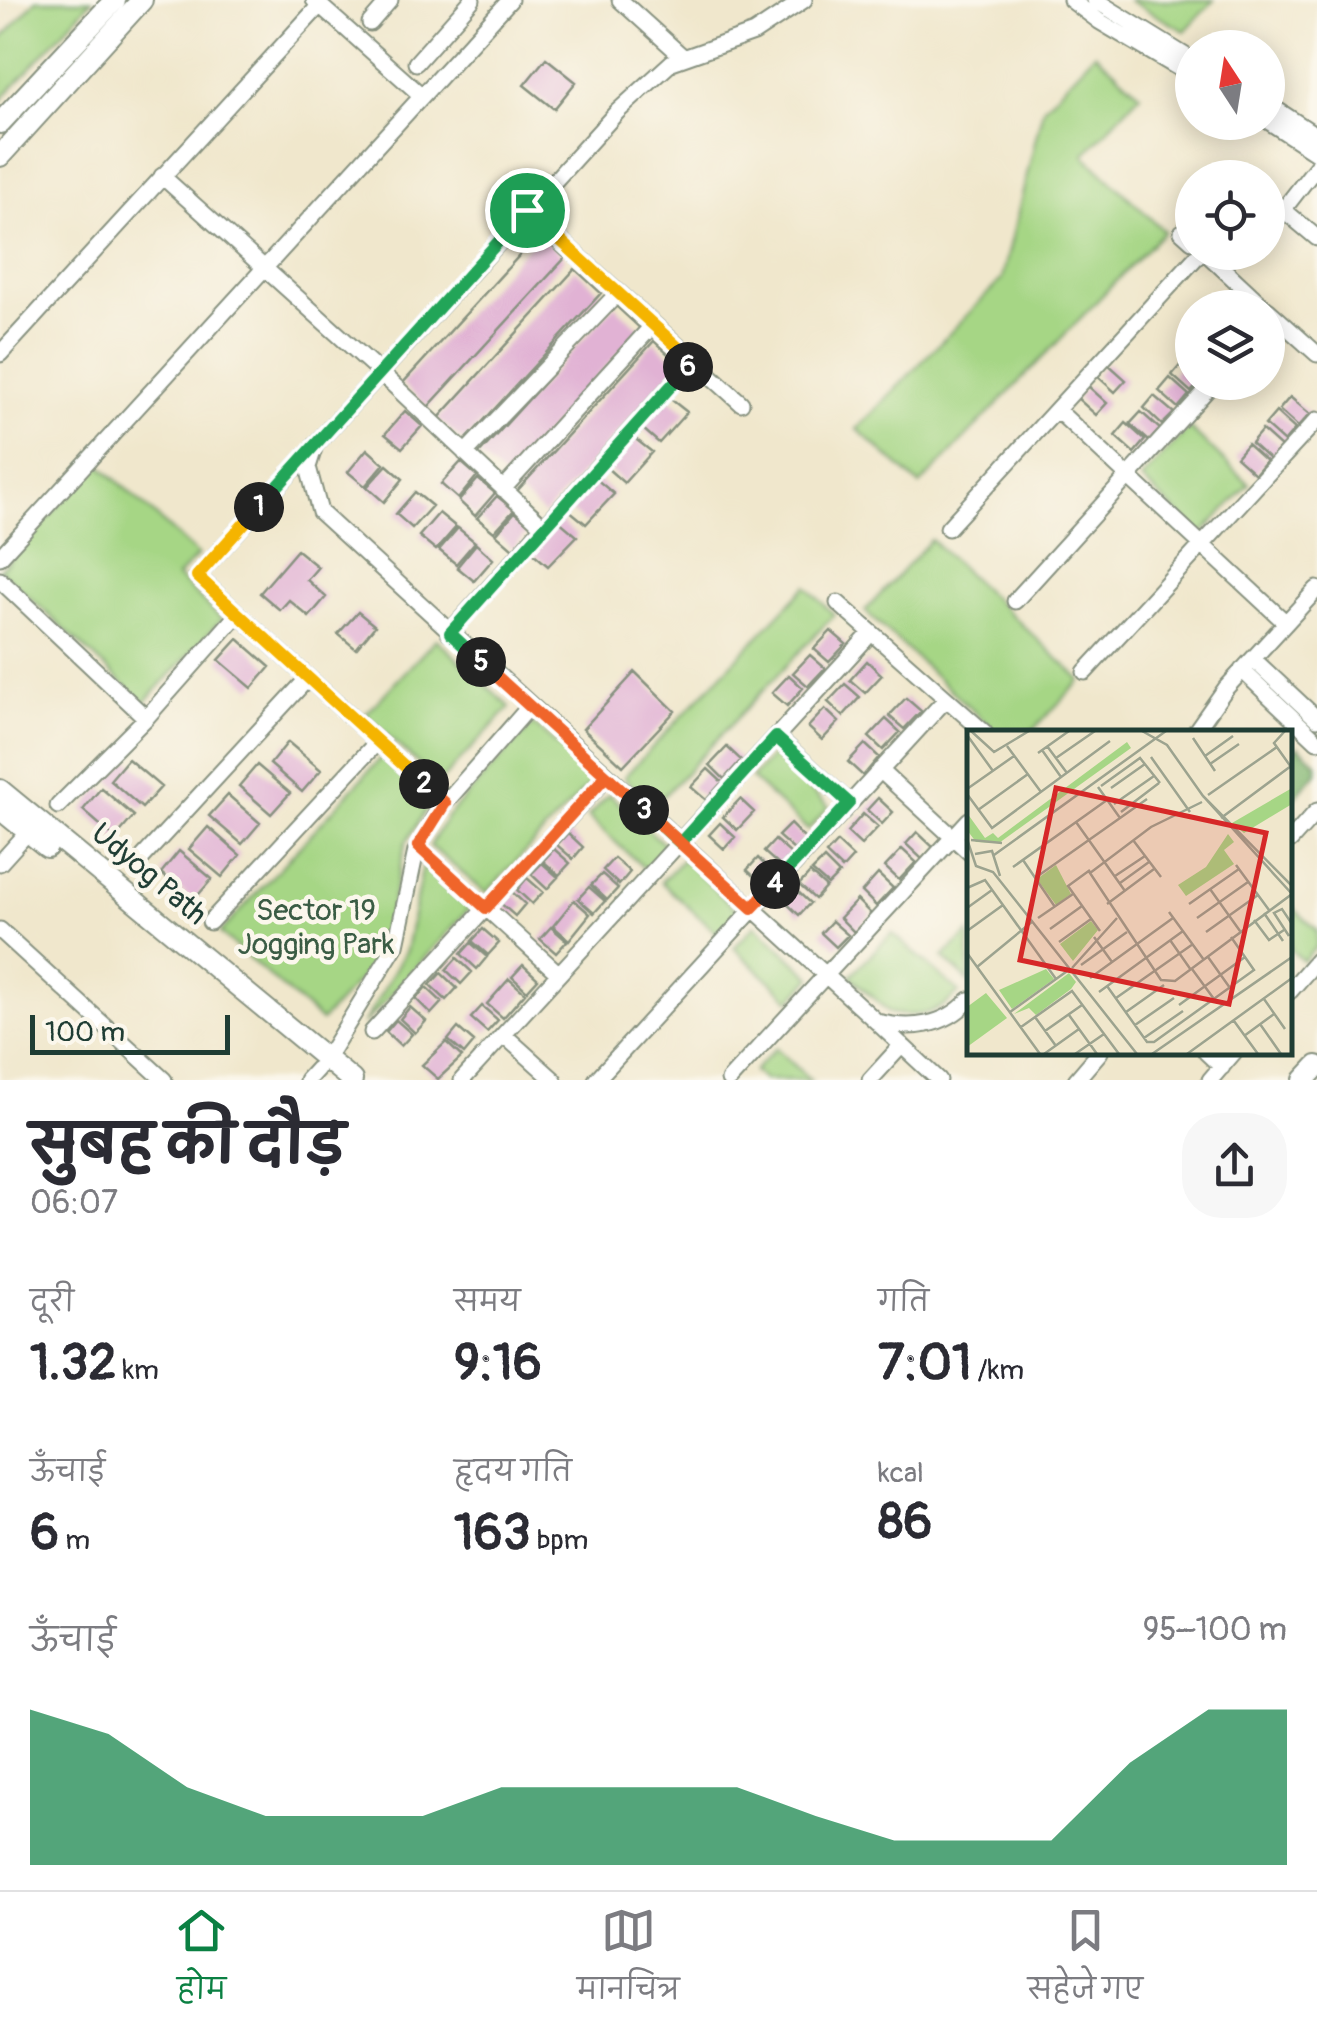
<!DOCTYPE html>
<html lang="hi">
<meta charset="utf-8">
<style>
body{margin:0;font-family:Pangolin,"Playpen Sans Deva",sans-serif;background:#f7f7f7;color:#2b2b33;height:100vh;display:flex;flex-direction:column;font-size:38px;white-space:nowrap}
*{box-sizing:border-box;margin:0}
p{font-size:32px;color:#7c7c81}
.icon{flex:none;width:55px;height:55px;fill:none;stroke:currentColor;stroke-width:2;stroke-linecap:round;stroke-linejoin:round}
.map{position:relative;height:1080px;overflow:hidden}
.details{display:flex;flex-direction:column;background:#fff;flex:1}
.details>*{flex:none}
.needle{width:65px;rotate:348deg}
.controls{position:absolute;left:1175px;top:30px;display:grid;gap:20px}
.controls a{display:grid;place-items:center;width:110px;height:110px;border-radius:50%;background:#fff;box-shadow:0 5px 25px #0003;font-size:50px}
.scale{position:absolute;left:30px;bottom:25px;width:200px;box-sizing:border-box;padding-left:10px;border:5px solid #1f3d34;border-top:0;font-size:28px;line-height:35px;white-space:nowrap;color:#1f3d34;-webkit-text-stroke:8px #fbf7ec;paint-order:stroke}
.pin{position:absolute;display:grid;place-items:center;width:85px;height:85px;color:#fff;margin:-42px;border:5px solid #fff;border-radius:50%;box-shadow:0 2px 10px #0007}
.km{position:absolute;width:50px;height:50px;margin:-25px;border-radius:50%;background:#222;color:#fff;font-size:28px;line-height:50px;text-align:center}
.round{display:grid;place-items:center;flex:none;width:105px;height:105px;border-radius:40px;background:#f7f7f7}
.head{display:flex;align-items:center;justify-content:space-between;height:170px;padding:0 30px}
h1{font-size:55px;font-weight:700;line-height:75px}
.figures{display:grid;grid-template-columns:repeat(3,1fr);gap:15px;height:170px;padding:10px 30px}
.figures div{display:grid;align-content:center}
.figures b{font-size:50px;font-weight:700}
.figures small{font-size:28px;font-weight:400}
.figures p{font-size:28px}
.chart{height:280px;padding:20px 30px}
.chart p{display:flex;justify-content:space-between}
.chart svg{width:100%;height:180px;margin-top:10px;fill:#0b8043;opacity:.7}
.tabs{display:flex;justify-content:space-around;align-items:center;height:140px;border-top:2px solid #e1e1e2;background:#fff;font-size:28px;color:#7c7c81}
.tabs a{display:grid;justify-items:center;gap:5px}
.tabs .on{color:#0b8043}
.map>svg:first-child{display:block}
.green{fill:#a6d685;stroke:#628a5c;stroke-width:2.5}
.forest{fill:#84b772;stroke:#527a53;stroke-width:2.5}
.building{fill:#e1b2d4}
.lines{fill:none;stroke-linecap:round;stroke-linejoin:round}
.minor-casing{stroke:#889280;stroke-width:19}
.major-casing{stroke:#889280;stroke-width:24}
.minor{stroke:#fff;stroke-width:15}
.major{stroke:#fff;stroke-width:20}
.split-1-casing{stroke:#fff;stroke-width:20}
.split-2-casing{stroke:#fff;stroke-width:20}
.split-3-casing{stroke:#fff;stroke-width:20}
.split-4-casing{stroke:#fff;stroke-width:20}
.split-5-casing{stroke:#fff;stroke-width:20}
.split-6-casing{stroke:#fff;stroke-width:20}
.split-7-casing{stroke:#fff;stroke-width:20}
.split-1{stroke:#22a559;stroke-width:12}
.split-2{stroke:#f5b400;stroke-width:12}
.split-3{stroke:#f0652b;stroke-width:12}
.split-4{stroke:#22a559;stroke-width:12}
.split-5{stroke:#f0652b;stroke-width:12}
.split-6{stroke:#22a559;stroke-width:12}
.split-7{stroke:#f5b400;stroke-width:12}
.labels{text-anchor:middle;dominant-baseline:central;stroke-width:9;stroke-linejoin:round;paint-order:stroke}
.street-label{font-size:30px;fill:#1f3d34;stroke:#fbf7ec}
.park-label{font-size:30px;fill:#3a5c44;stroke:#fbf7ec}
.inset-road{fill:none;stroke:#9ca38f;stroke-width:2.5}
.view{fill:#d62828;fill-opacity:0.15;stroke:#d62828;stroke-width:5}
.inset-edge{fill:none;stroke:#1f3d34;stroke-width:5}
</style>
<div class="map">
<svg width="1317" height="1080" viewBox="0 0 1317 1080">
<rect width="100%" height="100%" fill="#fbf7ec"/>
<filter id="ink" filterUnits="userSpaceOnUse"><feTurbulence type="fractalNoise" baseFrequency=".01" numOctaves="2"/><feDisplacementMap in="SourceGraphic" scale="20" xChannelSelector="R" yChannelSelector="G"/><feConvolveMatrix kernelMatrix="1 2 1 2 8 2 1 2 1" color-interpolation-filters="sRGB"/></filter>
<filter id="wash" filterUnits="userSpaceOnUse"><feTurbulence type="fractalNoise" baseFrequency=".0048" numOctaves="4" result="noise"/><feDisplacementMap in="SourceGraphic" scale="40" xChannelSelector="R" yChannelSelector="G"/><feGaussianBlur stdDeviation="2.25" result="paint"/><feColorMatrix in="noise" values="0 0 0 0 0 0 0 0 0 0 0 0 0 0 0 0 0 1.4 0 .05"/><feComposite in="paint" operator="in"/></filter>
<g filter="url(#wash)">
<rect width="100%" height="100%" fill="#f0e7cc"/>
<!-- green -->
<path class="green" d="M36 0H92L0 101V41Z
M1128 0H1214L1185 31Z
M1095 53 1140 94 1084 155 1164 231 920 485 857 429 1002 279 1043 108Z
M1189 428 1249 484 1201 535 1141 479Z
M98 463 198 555 177 577 222 619 144 703 0 570Z
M931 540 1081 680 1031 732H996L865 611Z
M806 586 834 615 653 807 624 777Z
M436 639 510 707 439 783 365 715Z
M533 724 595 778 486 893 430 846 446 818Z
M773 755 829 807 808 830 751 778Z
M382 757 431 802 406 842 379 958 321 1021 220 933Z
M609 794 666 846 645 869 588 817Z
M683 859 739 912 718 934 661 882Z
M423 865 469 909 363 1025 406 950Z
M1290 905 1317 930V946L1303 961 1290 949Z
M755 925 812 977 791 1000 734 948Z
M892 933 959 992C940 1014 918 1018 890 1013L850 976Z
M969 933V982L943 957Z
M776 1048 810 1080H764L754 1071Z"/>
<!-- forest -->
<path class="forest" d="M1298 746 1317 763V772L1290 802V756Z"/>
<g id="blocks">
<!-- building -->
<path class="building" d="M546 58 576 82 554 109 524 85Z
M539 234 565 258 428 407 402 384Z
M575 269 601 293 464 442 438 419Z
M615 305 641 329 504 478 478 455Z
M654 341 680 365 544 515 517 491Z
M1183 362 1192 371V382H1200L1191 392 1172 375Z
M1107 363 1126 380 1115 392 1096 375Z
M1170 378 1189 395 1178 408 1159 391Z
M1088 386 1107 403 1096 415 1077 398Z
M1154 396 1174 413 1162 425 1144 408Z
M668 397 687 412 659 443 642 428Z
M1290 397 1310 414 1298 427 1279 410Z
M405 411 422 426 402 448 385 434Z
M1141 412 1160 429 1149 441 1130 424Z
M1276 412 1295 429 1284 442 1265 425Z
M1126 423 1145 440 1134 453 1115 436Z
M1262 430 1281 447 1270 460 1251 443Z
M633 437 652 452 624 483 607 468Z
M1247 444 1266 461 1255 474 1236 457Z
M367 449 384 464 365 486 348 472Z
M461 462 477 476 458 499 441 484Z
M387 465 403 479 384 502 367 487Z
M595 478 614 494 586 524 569 510Z
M478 479 495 493 475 516 459 501Z
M415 492 432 506 412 528 396 514Z
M497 496 514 510 494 532 477 518Z
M515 512 532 526 513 549 496 534Z
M439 513 456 527 436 550 419 536Z
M558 520 577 536 548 566 532 552Z
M458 528 475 542 456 564 439 550Z
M476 544 493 559 474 581 457 567Z
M297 550 318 567 307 580 326 597 309 617 289 600 280 610 260 593Z
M358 612 375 626 356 649 338 634Z
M831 631 846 644 829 662 814 649Z
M238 639 270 667 252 688 219 660Z
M810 655 825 668 808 686 793 673Z
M867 661 882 675 865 693 850 680Z
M635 672 675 711 623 766 583 729Z
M789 675 803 688 787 706 772 693Z
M845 684 860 697 843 716 828 702Z
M906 698 921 711 904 729 889 716Z
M825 709 839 722 822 740 808 727Z
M886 719 900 732 883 750 869 737Z
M288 742 321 770 302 792 270 764Z
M865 744 879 757 863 776 848 762Z
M727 747 741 760 724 779 710 765Z
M128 759 161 787 142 808 110 780Z
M257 765 290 793 271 814 239 786Z
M708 769 722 782 706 800 691 787Z
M101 788 134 816 115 838 83 810Z
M228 795 260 823 242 844 209 816Z
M878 798 893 812 882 824 867 810Z
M740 799 754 812 737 830 723 817Z
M863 814 878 827 861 845 847 832Z
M720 823 735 837 724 849 709 835Z
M790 824 805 839 794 850 778 836Z
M208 827 240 855 222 877 189 849Z
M917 832 933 847 922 859 906 844Z
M568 833 583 847 573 859 557 845Z
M775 840 791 854 780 866 764 852Z
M837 842 853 857 842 869 826 854Z
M554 849 570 863 559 875 543 861Z
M902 849 916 862 899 880 885 867Z
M179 851 212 879 193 901 161 873Z
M614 858 630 872 619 885 603 870Z
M758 858 773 873 762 884 747 870Z
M824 859 839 874 828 885 812 871Z
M542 863 558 877 547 889 531 874Z
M810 873 826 887 815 899 799 885Z
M602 874 618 888 607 900 591 885Z
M878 874 893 888 876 906 862 892Z
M527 878 543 892 532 904 517 890Z
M589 887 605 901 594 913 578 899Z
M795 889 810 903 799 915 784 901Z
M510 890 525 904 515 916 499 902Z
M574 900 590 914 569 940 553 926Z
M857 900 871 914 854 932 840 918Z
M832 921 848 935 836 947 821 933Z
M551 927 567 941 556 953 540 939Z
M483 929 499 943 488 955 472 941Z
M471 943 487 957 477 969 461 954Z
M457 958 472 972 461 984 446 970Z
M523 965 538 979 527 991 512 977Z
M441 973 457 988 446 1000 430 985Z
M509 979 525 993 503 1018 487 1004Z
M426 987 442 1002 431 1014 416 999Z
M482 1006 498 1020 487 1032 471 1018Z
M410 1007 426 1021 415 1033 400 1019Z
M396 1020 412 1034 401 1046 386 1032Z
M458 1028 474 1042 464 1054 448 1040Z
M446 1042 462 1057 438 1079 422 1065Z"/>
</g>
</g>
<g filter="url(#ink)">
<use href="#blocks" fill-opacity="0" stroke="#889280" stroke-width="2.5"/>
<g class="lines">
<defs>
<path id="minor" d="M314 0 422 96
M620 0 683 57
M804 0 754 33 672 62 617 112 315 445 308 467 320 512 877 1022C910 1030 945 1027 969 1000
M1071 0 1099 21 1192 76
M1095 0 1192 60
M370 23 390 0
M416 63 472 0
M1268 104 1317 136
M1268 121 1317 153
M1317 166 1286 206V212L1317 238
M162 176 381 373 544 527
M527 210 741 403
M1182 232 1192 241
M1205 252 1265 308
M1268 310 1317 354
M0 354 320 5
M1057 410 1286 623
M309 452 197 576 445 803
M465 453 618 293
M503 489 653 325
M948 528 1201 252
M0 557 510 0
M0 580 146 718
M1015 601 1214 382
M838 603 984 732
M449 633 693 361
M1253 659 1317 719
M1242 670 1317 741
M1085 672 1317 420
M1195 732 1226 688 1317 589
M777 737 849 803
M880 770 969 852
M58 806 146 718 238 614
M1290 841 1317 811
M418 846 559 974
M143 857 308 678
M0 863 28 832
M210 922 378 741
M0 930 164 1080
M1290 991 1317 960
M880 1025 939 1080
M372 1032 607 776
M504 1035 554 1080
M1206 1052 1222 1067
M326 1059 396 945 416 851 438 811 530 706
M307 1080 317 1069
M462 1080 871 633
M596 1080 946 699
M729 1080 969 820
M870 1080 902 1045
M1076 1080 1100 1052
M1210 1080 1234 1052"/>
<path id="major" d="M0 123 115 0
M0 156 142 0
M0 790 352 1080
M0 809 47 847
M1304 1080 1317 1066"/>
</defs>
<!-- minor casing -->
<use href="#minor" class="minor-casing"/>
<!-- major casing -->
<use href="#major" class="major-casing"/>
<!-- minor -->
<use href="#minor" class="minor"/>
<!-- major -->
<use href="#major" class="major"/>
</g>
</g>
<g class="lines" filter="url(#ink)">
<defs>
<path id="split-1" d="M259 507 527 210"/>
<path id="split-2" d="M259 507 197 576 424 784"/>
<path id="split-3" d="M424 784 445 803 418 846 486 908 606 776 644 810"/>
<path id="split-4" d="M644 810 680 843 776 737 849 803 775 884"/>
<path id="split-5" d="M481 662 752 908 775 884"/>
<path id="split-6" d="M481 662 450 633 688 367"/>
<path id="split-7" d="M527 210 693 361 688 367"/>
</defs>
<!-- split-1 casing -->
<use href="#split-1" class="split-1-casing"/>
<!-- split-2 casing -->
<use href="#split-2" class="split-2-casing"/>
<!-- split-3 casing -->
<use href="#split-3" class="split-3-casing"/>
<!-- split-4 casing -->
<use href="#split-4" class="split-4-casing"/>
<!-- split-5 casing -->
<use href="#split-5" class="split-5-casing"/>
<!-- split-6 casing -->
<use href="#split-6" class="split-6-casing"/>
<!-- split-7 casing -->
<use href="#split-7" class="split-7-casing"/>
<!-- split-1 -->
<use href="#split-1" class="split-1"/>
<!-- split-2 -->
<use href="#split-2" class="split-2"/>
<!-- split-3 -->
<use href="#split-3" class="split-3"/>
<!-- split-4 -->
<use href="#split-4" class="split-4"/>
<!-- split-5 -->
<use href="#split-5" class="split-5"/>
<!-- split-6 -->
<use href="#split-6" class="split-6"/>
<!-- split-7 -->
<use href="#split-7" class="split-7"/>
</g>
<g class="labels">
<!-- street labels -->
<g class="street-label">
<text transform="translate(149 874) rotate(40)">Udyog Path</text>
</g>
<!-- park labels -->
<g class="park-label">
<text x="316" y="910">Sector 19<tspan x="316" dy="34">Jogging Park</tspan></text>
</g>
</g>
<!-- overview -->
<g transform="translate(967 730)">
<rect width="325" height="325" fill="#f0e7cc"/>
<path d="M160 12 164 18 32 113 9 112 0 100V83L18 108 26 103 31 108ZM325 58V74L277 103 265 93ZM261 104 267 112 257 120 267 134 219 166 211 155 239 137ZM89 135 104 164 89 175 70 149ZM124 191 131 200 106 231 93 214ZM79 239 87 249 45 279 32 260ZM102 243 109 252 104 259 69 285 62 278 47 284ZM19 263 40 288 0 317V277Z" fill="#a6d685"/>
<path class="inset-road" d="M4 1 27 22 62 1M175 1 200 15 236 66M318 1 307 13 324 37M0 5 26 41M226 8 248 41M40 16 74 62M80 16 100 43M75 20 94 47M71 23 102 1M238 26 266 6M184 27 223 82M89 28 128 1M243 34 272 14M134 56 173 28 193 53M131 57 153 88M144 58 178 34M0 59 47 26M0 64 25 98 143 11M241 65 310 17M235 72 184 97 123 143 194 250 208 251 325 164 236 66 325 156M147 74 187 46M11 80 61 44M154 82 192 53M254 88 324 36M109 92 158 161M0 109 9 136 26 142 170 324M4 110 35 113M166 110 194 147M8 124 25 121 33 146M27 125 199 1M56 130 88 177M269 135 302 180M46 137 140 70M123 140 101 156 133 201M148 146 178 126M68 148 180 69M153 153 182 132M0 158 18 150 89 249M243 159 273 201M140 174 187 139M222 174 272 139M0 178 25 160M202 182 237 230M297 183 316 211M71 188 106 164M230 188 281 152M287 190 302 210 317 200M83 199 115 176M0 201 36 175M239 202 291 165M322 206 307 183 315 179 325 194M127 207 145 232M203 210 224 240M92 212 124 189M0 223 73 324M241 227 263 258M114 235 160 202M10 237 66 191M105 238 150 188M225 239 247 269M123 248 206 188M140 256 180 312H187L287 240 264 207M132 262 216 201M149 268 226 214M297 269 318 299M212 275 278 227M43 282 103 239M159 282 197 255M102 285 130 324M68 287 89 316M267 291 291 324M293 294 314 324M168 295 207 268M54 297 105 261 152 324M78 301 115 275M277 306 307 284M177 308 216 281M77 324 112 299M108 324 137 304M185 324 325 227M220 324 325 248"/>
<path class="view" d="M89 58 299 103 262 274 53 230Z"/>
<rect width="325" height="325" class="inset-edge"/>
</g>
</svg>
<div class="controls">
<a><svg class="needle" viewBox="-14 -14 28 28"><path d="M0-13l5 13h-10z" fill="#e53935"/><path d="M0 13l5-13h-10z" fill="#7c7c81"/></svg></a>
<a><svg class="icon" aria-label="locate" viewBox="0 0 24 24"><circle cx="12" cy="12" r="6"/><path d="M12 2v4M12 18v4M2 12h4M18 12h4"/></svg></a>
<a><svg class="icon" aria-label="layers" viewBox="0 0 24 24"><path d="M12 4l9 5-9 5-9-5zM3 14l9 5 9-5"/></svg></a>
</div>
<div class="scale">100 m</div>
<div class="pin" style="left:527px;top:210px;background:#1e9e55"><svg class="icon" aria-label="arrive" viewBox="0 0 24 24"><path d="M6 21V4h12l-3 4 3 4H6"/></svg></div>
<b class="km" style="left:259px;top:507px">1</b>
<b class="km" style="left:424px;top:784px">2</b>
<b class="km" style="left:644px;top:810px">3</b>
<b class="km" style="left:775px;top:884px">4</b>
<b class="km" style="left:481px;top:662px">5</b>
<b class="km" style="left:688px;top:367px">6</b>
</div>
<section class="details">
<div class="head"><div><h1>सुबह की दौड़</h1><p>06:07</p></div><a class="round"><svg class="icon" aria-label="share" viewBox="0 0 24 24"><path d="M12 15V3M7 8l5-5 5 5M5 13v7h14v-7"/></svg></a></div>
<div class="figures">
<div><p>दूरी</p><b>1.32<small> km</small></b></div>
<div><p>समय</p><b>9:16</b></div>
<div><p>गति</p><b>7:01<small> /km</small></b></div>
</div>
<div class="figures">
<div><p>ऊँचाई</p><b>6<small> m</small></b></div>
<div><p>हृदय गति</p><b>163<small> bpm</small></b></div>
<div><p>kcal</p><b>86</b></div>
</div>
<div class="chart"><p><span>ऊँचाई</span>95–100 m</p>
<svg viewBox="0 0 160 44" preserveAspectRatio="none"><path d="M0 44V6L10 12L20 25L30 32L40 32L50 32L60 25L70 25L80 25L90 25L100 32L110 38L120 38L130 38L140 19L150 6L160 6V44z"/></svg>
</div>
</section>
<nav class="tabs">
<a class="on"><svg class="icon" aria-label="home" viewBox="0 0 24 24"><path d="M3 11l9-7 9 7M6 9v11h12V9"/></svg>होम</a>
<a><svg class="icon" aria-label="map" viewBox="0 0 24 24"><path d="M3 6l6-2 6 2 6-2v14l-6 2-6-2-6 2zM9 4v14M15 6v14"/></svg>मानचित्र</a>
<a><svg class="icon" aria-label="saved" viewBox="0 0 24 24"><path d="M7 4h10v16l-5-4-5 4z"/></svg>सहेजे गए</a>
</nav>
